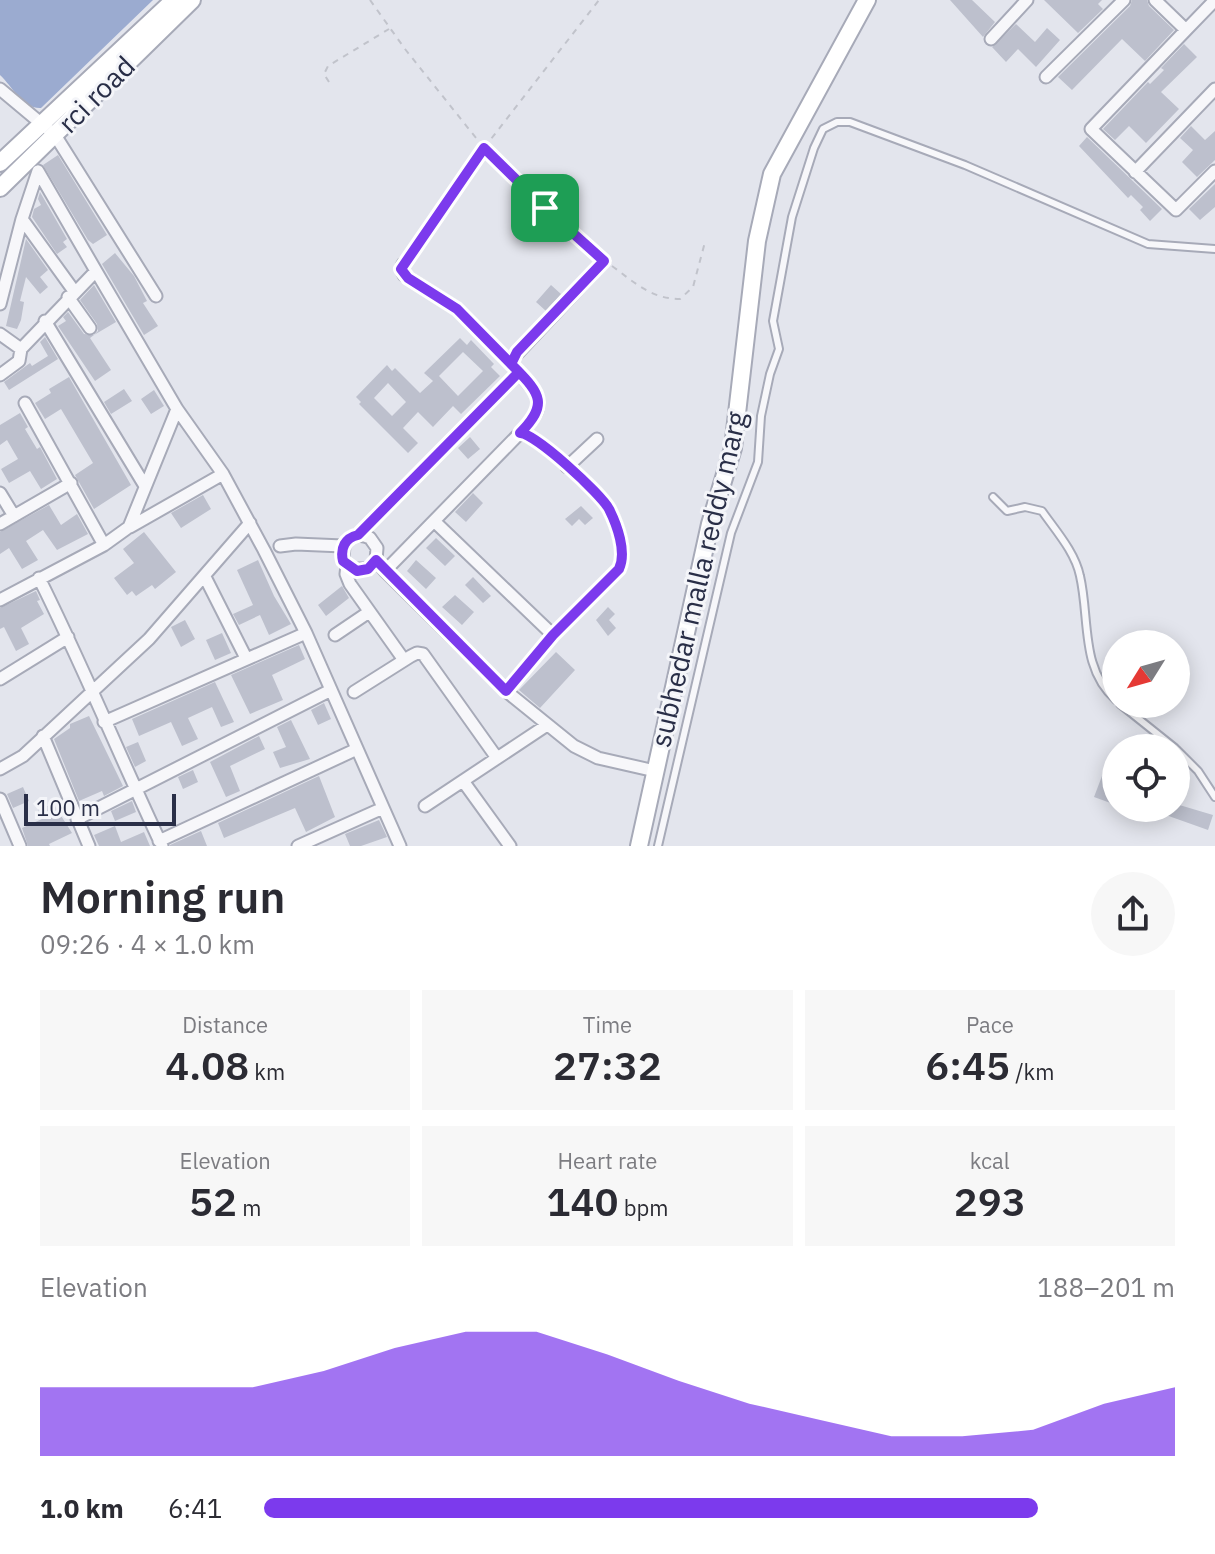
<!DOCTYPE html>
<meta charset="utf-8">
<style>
body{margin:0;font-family:"IBM Plex Sans",sans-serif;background:#f7f7f7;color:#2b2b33;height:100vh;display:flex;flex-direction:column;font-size:30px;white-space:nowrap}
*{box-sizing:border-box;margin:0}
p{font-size:26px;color:#7c7c81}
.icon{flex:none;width:44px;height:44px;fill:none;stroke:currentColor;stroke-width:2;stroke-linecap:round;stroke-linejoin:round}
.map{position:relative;height:846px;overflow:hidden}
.side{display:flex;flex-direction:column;background:#fff;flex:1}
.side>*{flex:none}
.needle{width:52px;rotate:233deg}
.fabs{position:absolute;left:1102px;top:630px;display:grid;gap:16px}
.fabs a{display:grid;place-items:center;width:88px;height:88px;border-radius:50%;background:#fff;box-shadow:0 4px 20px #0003;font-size:40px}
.scale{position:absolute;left:24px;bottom:20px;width:152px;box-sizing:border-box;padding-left:8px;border:4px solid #292e47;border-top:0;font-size:22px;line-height:28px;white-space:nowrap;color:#292e47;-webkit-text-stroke:6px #f4f5f9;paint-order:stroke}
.pin{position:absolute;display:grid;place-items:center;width:68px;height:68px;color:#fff;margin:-34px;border-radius:16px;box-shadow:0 4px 12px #0006}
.round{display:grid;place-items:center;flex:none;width:84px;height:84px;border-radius:42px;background:#f7f7f7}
.overview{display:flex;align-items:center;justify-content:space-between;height:136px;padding:0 40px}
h1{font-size:44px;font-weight:600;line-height:60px}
.stats{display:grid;grid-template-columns:repeat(3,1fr);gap:12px;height:136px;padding:8px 40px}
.stats div{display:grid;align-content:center;border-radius:0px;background:#f7f7f7;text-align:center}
.stats b{font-size:40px;font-weight:600}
.stats small{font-size:22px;font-weight:400}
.stats p{font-size:22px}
.chart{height:224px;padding:16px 40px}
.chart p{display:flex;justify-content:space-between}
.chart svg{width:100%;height:144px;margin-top:8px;fill:#7c3aed;opacity:.7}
ul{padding:0 40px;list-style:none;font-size:26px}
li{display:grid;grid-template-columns:128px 96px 1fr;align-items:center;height:60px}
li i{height:20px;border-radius:10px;background:#7c3aed}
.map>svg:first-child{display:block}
.water{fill:#9babd0}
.building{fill:#bdc0cd;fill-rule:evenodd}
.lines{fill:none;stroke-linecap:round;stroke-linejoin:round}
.service-casing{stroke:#a7aab8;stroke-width:10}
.minor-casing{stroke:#a7aab8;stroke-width:15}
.secondary-casing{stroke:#a7aab8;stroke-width:20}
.path{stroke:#c1c3cb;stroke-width:2;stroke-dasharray:6 6;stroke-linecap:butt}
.service{stroke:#f7f7fa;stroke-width:6}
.minor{stroke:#f7f7fa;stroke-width:11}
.secondary{stroke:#fff;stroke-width:16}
.route-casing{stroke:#fff;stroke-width:16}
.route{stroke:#7c3aed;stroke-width:10}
.labels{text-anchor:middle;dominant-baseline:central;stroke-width:6;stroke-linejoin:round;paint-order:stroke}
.street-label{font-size:28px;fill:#292e47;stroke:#f4f5f9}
</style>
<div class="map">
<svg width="1215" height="846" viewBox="0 0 1215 846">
<rect width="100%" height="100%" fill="#e3e5ed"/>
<!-- water -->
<path class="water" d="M0 0H153L41 108C22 109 13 87 0 75Z"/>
<!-- building -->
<path class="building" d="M950 0H972L995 22 983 37Z
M1044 0H1102L1098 4 1103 9 1078 33Z
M1132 0H1147L1149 6 1174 30 1145 61 1122 39 1072 90 1058 77 1130 6Z
M1016 24 1035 42 1047 28 1060 40 1036 67 1018 49 1006 62 992 47Z
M1184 44 1197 57 1161 92 1179 109 1146 143 1129 126 1115 140 1103 129 1148 82 1150 84 1164 70 1161 68Z
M1191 126 1205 140 1215 131V160L1197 177 1182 162 1193 150 1180 138Z
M1087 137 1162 209 1150 221 1140 210 1143 207 1131 195 1128 198 1079 146Z
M58 155 107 235 93 244 88 240 43 165Z
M1215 184V207L1200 220 1189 209Z
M40 192 67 239 63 242 67 247 57 254 32 217 34 209 41 205 38 199Z
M26 239 48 270 40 277 48 287 40 294 26 277 20 301 24 302 21 320 17 329 6 326Z
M115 253 134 276 147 301 143 303 158 326 144 335 102 264Z
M94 285 116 322 94 335 98 331 97 324 80 300Z
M551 285 561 294 546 311 536 302Z
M68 312 84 334 94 335 90 338 111 370 95 381 58 326 66 321 63 317Z
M45 337 58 359 9 390 4 382 30 363 32 366 48 356 40 342Z
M460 338 467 345 471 340 494 364 491 367 500 376 461 414 453 406 433 427 418 412 403 428 418 443 408 453 359 404 361 402 356 397 387 365 392 371 395 368 420 393 433 381 424 373ZM463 352 483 371 458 396 439 376ZM388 383 406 402 392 416 374 398Z
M69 377 131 485 94 509 75 475 93 463 61 409 45 419 35 403 51 393 49 389Z
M124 389 132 401 111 414 104 402Z
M154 390 164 406 151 414 141 399Z
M20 413 28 427 25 429 37 449 40 447 57 479 41 489 30 471 9 483 1 469 18 459 7 440 0 445V425Z
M470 437 480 449 468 459 458 448Z
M473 493 483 503 466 522 455 512Z
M203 495 211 509 181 528 171 513Z
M49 505 61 525 77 514 88 534 57 550 43 530 26 541 38 560 22 569 9 548 0 554V532Z
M581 506 593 518 585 525 579 519 572 526 565 519Z
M144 532 176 572 155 589 152 585 136 596 132 591 127 595 114 578 134 563 123 549Z
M436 538 455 556 445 566 426 548Z
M258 560 274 596 291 624 269 635 260 615 239 625 233 614 253 605 237 570Z
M416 560 436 578 426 589 407 571Z
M473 577 491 596 483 603 465 585Z
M342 586 349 598 326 616 318 605Z
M36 591 40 600 37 601 44 614 21 628 29 644 16 651 4 627 0 629V608Z
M455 595 474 612 462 625 442 607Z
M608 607 615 614 609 620 616 628 608 636 596 620Z
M185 620 195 639 181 647 171 627Z
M222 633 231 653 215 660 206 640Z
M299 645 305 659 272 675 283 700 250 714 231 675Z
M556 652 575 670 540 708 519 690Z
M215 682 234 722 221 727 212 707 188 718 198 739 182 746 171 722 139 736 132 719Z
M324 703 331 719 318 725 311 710Z
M89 716 123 786 104 796 102 791 79 801 54 739 70 728V724Z
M291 720 310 759 280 768 273 752 286 747 277 727Z
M259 736 265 749 230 766 240 791 226 797 210 762Z
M138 742 146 761 135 767 126 747Z
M193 770 198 782 183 789 178 777Z
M319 776 335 817 306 832 295 808 224 838 218 823Z
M1102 776 1116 782V805L1094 797Z
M23 787 29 801 13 808 7 794Z
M132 801 136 812 115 821 111 811Z
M53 803 72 833 49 844 50 846H28L22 828 42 819 38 811Z
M1176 804 1213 815 1208 830 1149 809 1176 808Z
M379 820 387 837 361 846H350L345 834Z
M115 826 121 842 144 832 150 846H99L94 835Z
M201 831 207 846H170V845Z"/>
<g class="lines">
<defs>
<path id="service" d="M993 497 1007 511 1025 507 1042 511C1056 531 1075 552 1080 576 1090 619 1080 669 1116 700
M358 535 519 372
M1120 704 1175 748
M1176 749 1198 771 1215 797
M658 846 731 533 758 462 761 416 770 374 779 349 773 321 792 217 814 148 823 129 837 122H850L965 165 1148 244 1215 249"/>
<path id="minor" d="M1155 0 1186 30 1091 129 1176 210 1215 171
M1186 30 1215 0
M991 39 1027 0
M1046 77 1124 0
M0 89 55 135 156 296
M38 171 96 271
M1135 172 1215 89
M22 219 74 291
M403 264 401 269 404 275 457 309 511 364
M68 297 90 328
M0 304 22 219 38 171
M45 321 145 486
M0 334 21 349 96 271 177 409 223 474 264 550 306 633 400 846
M0 375 19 361 21 349
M25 403 104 545
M520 433C553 401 536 393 511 364L512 359 604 261
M567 467 597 439
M0 493 14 516
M434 521 553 635
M0 524 71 483
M130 527 223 474
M280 546 296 544 343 546
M376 560 368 569H351L343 561 344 544C351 535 360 533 370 538L377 548 376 560 385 571 506 691 574 746 598 758 655 771
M347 565 346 574 350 584 404 660
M385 571 520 433C535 433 601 494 609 509 617 525 627 552 619 569L553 635 506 691
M205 577 246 658
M39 578C83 666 120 757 162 846
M0 600 104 545 129 527 177 409
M335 635 369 612
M0 679 68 637
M354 692 411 656 417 653 423 654 497 758
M104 722 306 633
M43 736 89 846
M0 769 23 756 149 639 250 523
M463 781 510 846
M0 799 20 846
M425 806 547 725
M77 819 331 690
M159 841 357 749
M298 846 383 808"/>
<path id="secondary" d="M0 163 174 0
M0 188 192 0
M639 846 710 524 733 448 757 241 772 174 867 0"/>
</defs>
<!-- service casing -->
<use href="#service" class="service-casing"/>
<!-- minor casing -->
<use href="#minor" class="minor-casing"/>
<!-- secondary casing -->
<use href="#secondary" class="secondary-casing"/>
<!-- path -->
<path class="path" d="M370 0 405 49 484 148 408 256
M329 82 324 74 328 66 389 29
M597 255 545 208 484 148 599 0
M612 266C634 282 651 299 680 299L693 287 705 242"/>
<!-- service -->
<use href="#service" class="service"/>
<!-- minor -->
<use href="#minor" class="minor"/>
<!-- secondary -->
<use href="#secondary" class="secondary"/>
</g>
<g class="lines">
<defs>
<path id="route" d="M545 208 604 261 517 352 511 364 519 372 358 535C345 538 340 548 343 561L357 571 368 569 376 560 506 691 553 635 619 569C627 552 617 525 609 509 601 494 535 433 520 433 548 405 541 394 515 368L457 309 408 278 401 269 484 148 545 208"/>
</defs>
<!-- route casing -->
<use href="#route" class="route-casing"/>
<!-- route -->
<use href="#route" class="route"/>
</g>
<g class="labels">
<!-- street labels -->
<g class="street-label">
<text transform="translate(96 94) rotate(-45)">rci road</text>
<text transform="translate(698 579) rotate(-77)">subhedar malla reddy marg</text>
</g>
</g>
</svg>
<div class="fabs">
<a><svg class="needle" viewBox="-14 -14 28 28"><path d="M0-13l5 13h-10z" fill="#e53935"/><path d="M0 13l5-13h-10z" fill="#7c7c81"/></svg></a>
<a><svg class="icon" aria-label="locate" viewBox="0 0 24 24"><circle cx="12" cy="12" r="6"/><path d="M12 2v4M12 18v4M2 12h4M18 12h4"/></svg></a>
</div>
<div class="scale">100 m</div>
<div class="pin" style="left:545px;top:208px;background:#1e9e55"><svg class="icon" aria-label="arrive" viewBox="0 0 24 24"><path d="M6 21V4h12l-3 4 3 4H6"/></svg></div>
</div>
<section class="side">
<div class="overview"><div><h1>Morning run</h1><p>09:26 · 4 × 1.0 km</p></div><a class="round"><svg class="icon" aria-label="share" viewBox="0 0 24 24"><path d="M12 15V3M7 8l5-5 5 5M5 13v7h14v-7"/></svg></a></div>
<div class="stats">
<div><p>Distance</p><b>4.08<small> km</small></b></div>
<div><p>Time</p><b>27:32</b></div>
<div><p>Pace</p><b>6:45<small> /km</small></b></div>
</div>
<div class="stats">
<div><p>Elevation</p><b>52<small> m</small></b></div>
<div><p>Heart rate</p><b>140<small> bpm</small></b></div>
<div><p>kcal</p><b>293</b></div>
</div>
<div class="chart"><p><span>Elevation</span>188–201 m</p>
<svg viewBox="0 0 160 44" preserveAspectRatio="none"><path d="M0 44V23L10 23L20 23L30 23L40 18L50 11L60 6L70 6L80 13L90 21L100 28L110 33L120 38L130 38L140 36L150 28L160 23V44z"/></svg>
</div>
<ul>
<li><b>1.0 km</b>6:41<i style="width:85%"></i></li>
</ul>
</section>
